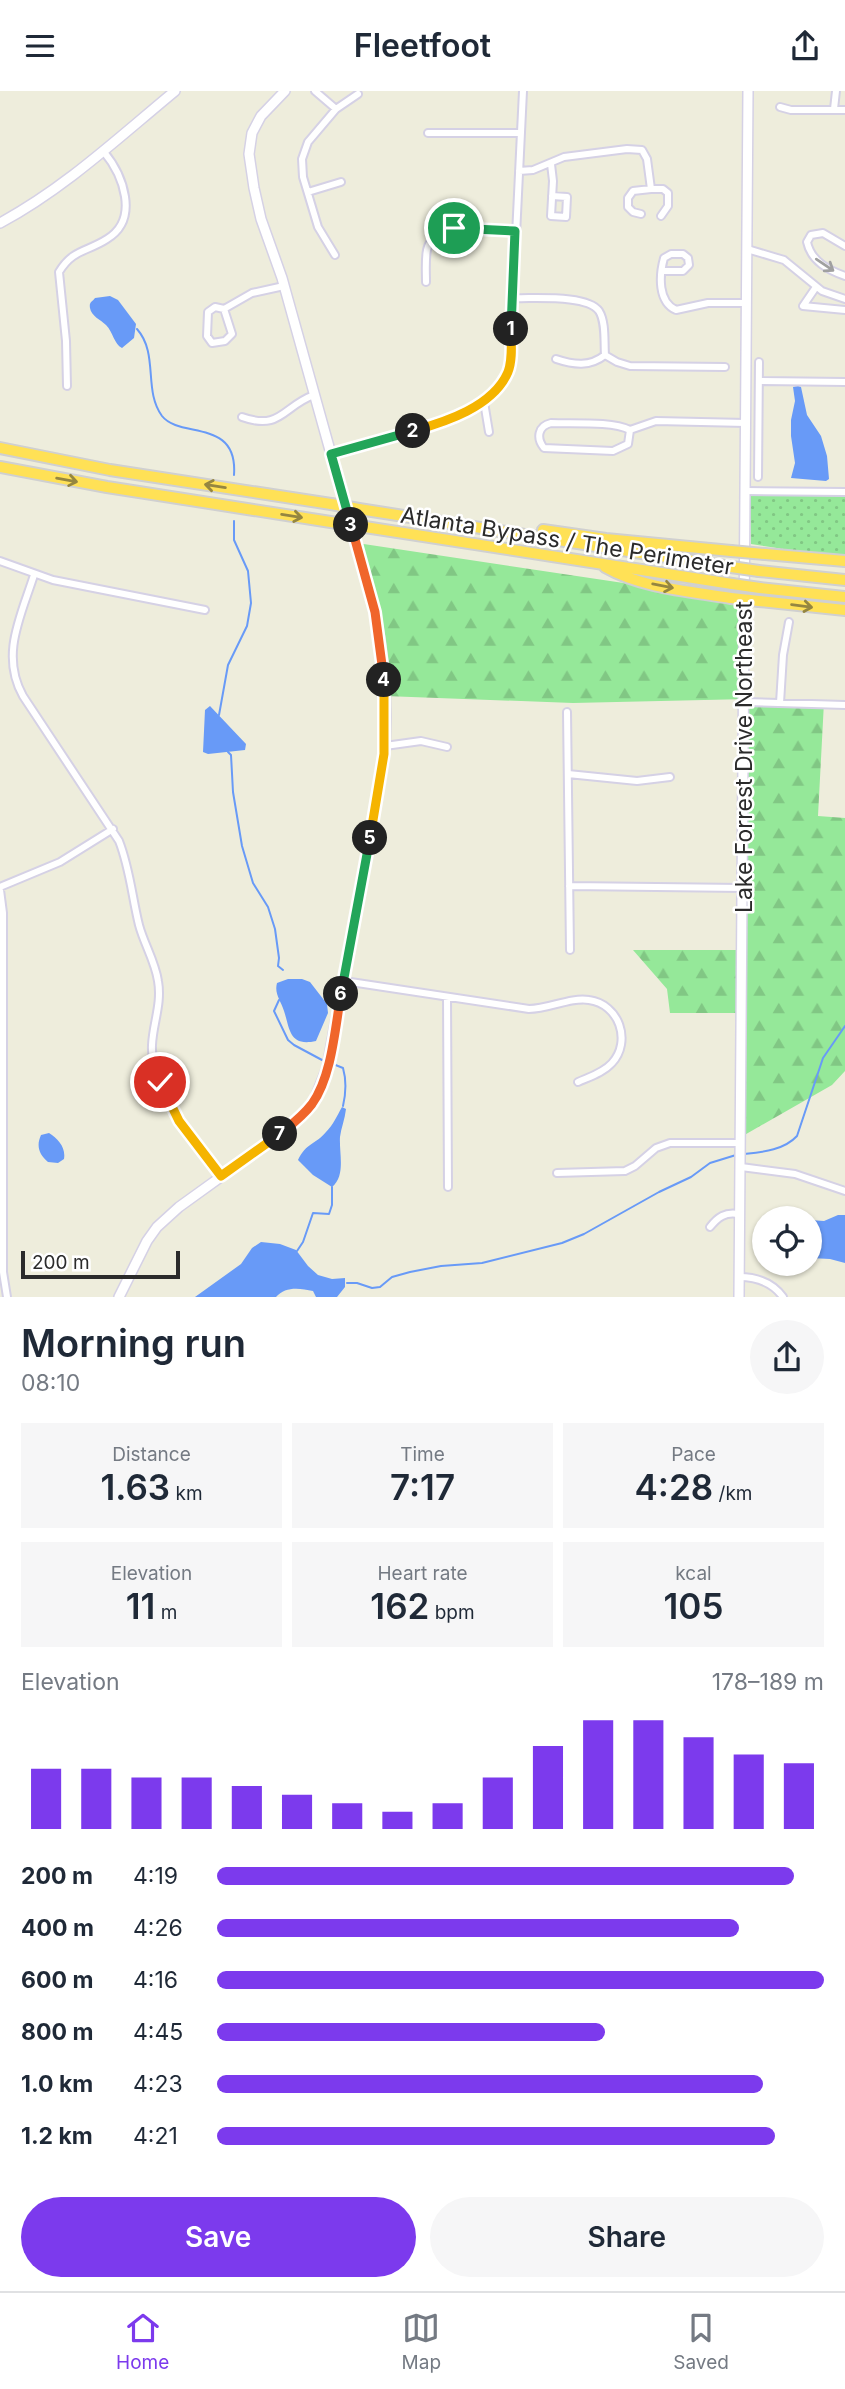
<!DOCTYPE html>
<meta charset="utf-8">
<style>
body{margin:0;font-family:Inter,sans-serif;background:#f6f6f7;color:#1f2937;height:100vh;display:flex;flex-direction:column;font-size:26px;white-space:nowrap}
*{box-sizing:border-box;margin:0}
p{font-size:23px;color:#747a83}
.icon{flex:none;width:38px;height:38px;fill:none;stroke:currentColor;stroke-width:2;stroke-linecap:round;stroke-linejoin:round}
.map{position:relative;height:1206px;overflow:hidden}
.details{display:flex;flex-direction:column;background:#fff;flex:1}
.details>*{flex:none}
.tools{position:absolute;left:752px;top:1115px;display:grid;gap:14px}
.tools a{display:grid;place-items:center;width:70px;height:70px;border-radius:50%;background:#fff;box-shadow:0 2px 5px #0004;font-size:35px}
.scale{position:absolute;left:21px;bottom:18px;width:159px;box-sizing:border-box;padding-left:7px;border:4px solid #2b2b2b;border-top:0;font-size:19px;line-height:24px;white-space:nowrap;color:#2b2b2b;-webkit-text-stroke:5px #fff;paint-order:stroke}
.pin{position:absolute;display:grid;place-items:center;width:60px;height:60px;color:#fff;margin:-30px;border:4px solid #fff;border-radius:50%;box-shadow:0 2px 7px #0007}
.km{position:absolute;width:35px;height:35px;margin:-18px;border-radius:50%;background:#222;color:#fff;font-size:19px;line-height:35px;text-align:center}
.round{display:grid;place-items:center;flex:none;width:74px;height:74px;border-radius:37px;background:#f6f6f7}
.headline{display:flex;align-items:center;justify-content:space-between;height:119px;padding:0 21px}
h1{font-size:38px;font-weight:600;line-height:52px}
.metrics{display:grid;grid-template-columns:repeat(3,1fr);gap:10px;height:119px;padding:7px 21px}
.metrics div{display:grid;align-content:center;border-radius:0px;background:#f6f6f7;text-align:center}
.metrics b{font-size:35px;font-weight:600}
.metrics small{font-size:19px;font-weight:400}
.metrics p{font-size:19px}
.chart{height:196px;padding:14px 21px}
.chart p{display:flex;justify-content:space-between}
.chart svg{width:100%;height:126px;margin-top:7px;stroke:#7c3aed;stroke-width:6}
.action{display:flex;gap:14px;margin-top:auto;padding:14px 21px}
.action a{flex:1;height:80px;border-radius:42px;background:#7c3aed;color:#fff;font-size:28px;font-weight:600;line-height:80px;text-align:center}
.action a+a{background:#f6f6f7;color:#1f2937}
ul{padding:0 21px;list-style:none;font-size:23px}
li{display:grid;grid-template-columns:112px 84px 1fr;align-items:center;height:52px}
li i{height:18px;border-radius:9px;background:#7c3aed}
header{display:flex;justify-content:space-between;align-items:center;height:91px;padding:0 21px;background:#fff;font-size:32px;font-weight:600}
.menu{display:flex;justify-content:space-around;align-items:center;height:98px;border-top:2px solid #e0e1e3;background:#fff;font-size:19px;color:#747a83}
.menu a{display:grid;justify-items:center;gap:4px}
.menu .current{color:#7c3aed}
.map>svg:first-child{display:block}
.forest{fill:url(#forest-firs)}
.park{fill:url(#park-dots)}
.water{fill:#689af7}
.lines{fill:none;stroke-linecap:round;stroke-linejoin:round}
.stream{stroke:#689af7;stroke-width:2}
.street-casing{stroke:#d5d1e5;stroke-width:10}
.secondary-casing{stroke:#d5d1e5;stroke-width:12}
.highway-casing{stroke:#d0d0d0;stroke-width:14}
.street{stroke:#fff;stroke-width:6}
.secondary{stroke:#fff;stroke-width:9}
.highway{stroke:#ffe156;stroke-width:10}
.highway-bridge-casing{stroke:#d0d0d0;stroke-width:14;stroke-linecap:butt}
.highway-bridge{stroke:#ffe156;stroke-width:10}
.oneway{stroke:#a0a0a0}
.oneway2{stroke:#958640}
.split-1-casing{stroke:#fff;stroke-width:14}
.split-2-casing{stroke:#fff;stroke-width:14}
.split-3-casing{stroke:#fff;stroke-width:14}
.split-4-casing{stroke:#fff;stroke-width:14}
.split-5-casing{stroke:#fff;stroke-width:14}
.split-6-casing{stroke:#fff;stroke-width:14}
.split-7-casing{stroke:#fff;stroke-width:14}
.split-8-casing{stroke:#fff;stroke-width:14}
.split-1{stroke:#22a559;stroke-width:9}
.split-2{stroke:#f5b400;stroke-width:9}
.split-3{stroke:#22a559;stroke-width:9}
.split-4{stroke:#f0652b;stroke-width:9}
.split-5{stroke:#f5b400;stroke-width:9}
.split-6{stroke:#22a559;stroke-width:9}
.split-7{stroke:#f0652b;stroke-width:9}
.split-8{stroke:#f5b400;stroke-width:9}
.labels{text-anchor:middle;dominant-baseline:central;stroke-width:5;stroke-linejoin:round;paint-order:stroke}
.street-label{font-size:23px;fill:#2b2b2b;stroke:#fff}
</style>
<header><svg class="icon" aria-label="menu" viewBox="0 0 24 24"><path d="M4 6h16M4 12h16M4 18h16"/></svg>Fleetfoot<svg class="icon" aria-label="share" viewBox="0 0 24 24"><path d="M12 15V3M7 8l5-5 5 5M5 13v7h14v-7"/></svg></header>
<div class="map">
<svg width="845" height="1206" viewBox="0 0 845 1206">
<defs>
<pattern id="forest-firs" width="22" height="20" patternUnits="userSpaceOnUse" patternTransform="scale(1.75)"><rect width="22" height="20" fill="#95e899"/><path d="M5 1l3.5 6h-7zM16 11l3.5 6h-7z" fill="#81c784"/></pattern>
<pattern id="park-dots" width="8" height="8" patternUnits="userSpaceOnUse" patternTransform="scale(1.75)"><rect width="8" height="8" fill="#95e899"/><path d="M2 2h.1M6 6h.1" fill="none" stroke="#81c784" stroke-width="1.8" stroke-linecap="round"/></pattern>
</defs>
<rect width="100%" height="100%" fill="#eeeddc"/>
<!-- forest -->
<path class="forest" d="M357 452 744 510 748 608 824 611 818 725 845 727V980L832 994 741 1046 743 922H670L667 898 633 859H744L748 608 573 612 385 605 382 532Z"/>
<!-- park -->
<path class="park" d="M750 403 845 404V464L810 462 751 453Z"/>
<!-- water -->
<path class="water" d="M110 205 118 209 136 233 134 247 122 257C114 253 113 241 106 234 101 229 91 225 90 217 89 211 92 211 95 207Z
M798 295 801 296 807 324 821 345 827 365 829 388 826 390 791 387 795 372 791 345V329L795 310 793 296Z
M210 615 246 653 245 659 208 663 203 661 205 619Z
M288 888H302L310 891 327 913 328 922 316 950C289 956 290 938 284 920 281 910 274 903 277 892Z
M342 1016 346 1018C345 1028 341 1037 340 1046 339 1062 346 1085 332 1096L313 1084 298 1069C306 1052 315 1054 326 1041 333 1034 337 1025 342 1016Z
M49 1042C58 1048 66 1056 64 1068L58 1072 48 1071C39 1063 36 1055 41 1044Z
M838 1124H845V1172L830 1168 810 1167V1129L824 1130Z
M261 1151 280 1153 296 1159 308 1175 318 1184 332 1188 345 1187V1196L337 1206H316L313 1200C300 1197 285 1195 276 1206H195L241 1173 252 1157Z"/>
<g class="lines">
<!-- stream -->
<path class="stream" d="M137 238C159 263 143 299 162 325 180 348 238 327 234 384
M219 624 228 574 247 535 251 512 248 480 234 449V430
M228 661 231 664 233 701 242 755 253 792 268 816 275 838 279 867 278 875 283 879
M279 909 274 920 288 949 294 954 322 969
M333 973 343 977C347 991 346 1002 343 1015
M745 1063C763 1061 784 1059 797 1045L823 967 845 935
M297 1160 303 1151 313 1122 329 1123 332 1114V1096
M347 1192H357L372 1197 380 1196 392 1186 410 1181 441 1175 482 1172 562 1152 584 1143 659 1101 691 1086 710 1072 736 1064"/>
<defs>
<path id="street" d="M315 0 336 18
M780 16 791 19H845
M834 18 836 0
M428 42H521
M551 73 553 90 551 125 566 126 567 106 552 105
M519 80 533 79 564 66 627 58 642 59 647 68 651 98H663L668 102V115L661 125
M308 101 341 91
M641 123 633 121 628 116V107L633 100 651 98
M845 155 823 142 811 144 807 151C811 170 828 179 845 185
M747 158 784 169 822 200 845 208
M335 164 318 136 303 86 302 68 308 51 336 18 358 3
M662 180H683L689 174 688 167 683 163H671L664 167C659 185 658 211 676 219L708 212H747
M426 191C426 181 425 169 427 159 435 125 490 139 515 140
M816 196 803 215 845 219
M512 207C533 208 587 203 599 220 606 231 604 251 605 264
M224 218 215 216 208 221 207 245 212 252 225 250 232 243 224 218 252 202 284 195
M605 264 617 271 630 275 725 276
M556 268C574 274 590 276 605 264
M759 290 845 291
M67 295 66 250 59 181C73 158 87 161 107 148 140 128 123 84 104 61
M484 311 489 341
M242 326C281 340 283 315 314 304
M551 332C574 333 611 330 630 339L628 353 613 360 544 357C536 347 538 335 551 332Z
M630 339 656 330 746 332
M331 363C380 349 503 329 510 268L523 0
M758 386 759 271
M746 400 845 401
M0 470 53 489 205 519
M34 484C21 525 0 564 23 605L119 750C130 778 132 806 139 834 144 853 155 870 158 890 162 913 153 932 152 954 150 1000 194 1052 221 1085
M745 611 845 614
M780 612 783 564 789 531
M567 621 570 859
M385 655 421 650 447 656
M568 683 637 690 670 686
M569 795 743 797
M0 796 60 771 113 738
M0 799 3 822V1181L7 1206
M344 890 529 918C549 918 570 906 589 909 619 913 632 950 612 972 603 982 589 986 578 991
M447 906 448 1096
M741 1076 795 1083 845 1100
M557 1082 625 1080 635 1075 656 1057 670 1052H741
M710 1136C718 1126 725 1121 738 1123
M739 1186C757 1186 772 1191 783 1206"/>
<path id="secondary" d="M0 132C65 97 118 47 175 0
M119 1206 147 1150 157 1136 179 1116 279 1044 303 1023 314 1010 327 977 384 669C388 620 385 569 375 521L282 187 261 128 254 97 249 63 252 42 261 25 285 0
M739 1206 748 0"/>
<path id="highway" d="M0 357 110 379 331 413
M0 376 107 396 337 432
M359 418 731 476
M365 436 732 493
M543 439 606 448 731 460
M765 463 845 470
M605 476C642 497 689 500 731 507
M759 480 845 489
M760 497 845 506
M759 510 845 519"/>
</defs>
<!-- street casing -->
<use href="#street" class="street-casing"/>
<!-- secondary casing -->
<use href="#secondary" class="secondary-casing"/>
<!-- highway casing -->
<use href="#highway" class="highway-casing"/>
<!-- street -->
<use href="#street" class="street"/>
<!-- secondary -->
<use href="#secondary" class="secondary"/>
<!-- highway -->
<use href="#highway" class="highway"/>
<defs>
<path id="highway-bridge" d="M331 413 359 418
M337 432 365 436
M731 460 765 463
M731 476 759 480
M732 493 760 497
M731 507 759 510"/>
</defs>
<!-- highway-bridge casing -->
<use href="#highway-bridge" class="highway-bridge-casing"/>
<!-- highway-bridge -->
<use href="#highway-bridge" class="highway-bridge"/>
</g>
<!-- one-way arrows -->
<defs><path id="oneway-shaft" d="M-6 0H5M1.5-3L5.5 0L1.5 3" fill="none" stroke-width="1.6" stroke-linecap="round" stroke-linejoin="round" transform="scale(1.75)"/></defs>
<use class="oneway" href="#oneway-shaft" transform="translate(825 174) rotate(34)"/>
<g class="oneway2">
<use href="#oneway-shaft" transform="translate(67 389) rotate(10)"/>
<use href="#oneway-shaft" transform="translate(215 395) rotate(-171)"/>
<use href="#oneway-shaft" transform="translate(292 425) rotate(9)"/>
<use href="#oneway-shaft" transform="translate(663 495) rotate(11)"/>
<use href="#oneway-shaft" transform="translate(802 515) rotate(7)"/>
</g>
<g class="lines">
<defs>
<path id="split-1" d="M454 137 515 140 511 238"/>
<path id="split-2" d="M413 340C445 331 493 316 508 281 513 268 511 252 511 238"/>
<path id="split-3" d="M351 434 331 363 413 340"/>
<path id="split-4" d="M351 434 375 521 384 589"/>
<path id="split-5" d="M370 747 384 663V589"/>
<path id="split-6" d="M341 903 370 747"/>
<path id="split-7" d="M280 1043C291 1034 303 1025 312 1013 332 985 335 937 341 903"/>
<path id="split-8" d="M160 991 179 1030 221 1085 280 1043"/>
</defs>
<!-- split-1 casing -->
<use href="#split-1" class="split-1-casing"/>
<!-- split-2 casing -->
<use href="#split-2" class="split-2-casing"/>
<!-- split-3 casing -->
<use href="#split-3" class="split-3-casing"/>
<!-- split-4 casing -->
<use href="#split-4" class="split-4-casing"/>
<!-- split-5 casing -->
<use href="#split-5" class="split-5-casing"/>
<!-- split-6 casing -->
<use href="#split-6" class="split-6-casing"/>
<!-- split-7 casing -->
<use href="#split-7" class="split-7-casing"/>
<!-- split-8 casing -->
<use href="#split-8" class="split-8-casing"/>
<!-- split-1 -->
<use href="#split-1" class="split-1"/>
<!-- split-2 -->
<use href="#split-2" class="split-2"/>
<!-- split-3 -->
<use href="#split-3" class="split-3"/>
<!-- split-4 -->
<use href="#split-4" class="split-4"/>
<!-- split-5 -->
<use href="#split-5" class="split-5"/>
<!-- split-6 -->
<use href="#split-6" class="split-6"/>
<!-- split-7 -->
<use href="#split-7" class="split-7"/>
<!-- split-8 -->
<use href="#split-8" class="split-8"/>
</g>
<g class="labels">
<!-- street labels -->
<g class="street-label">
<text transform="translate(567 450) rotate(9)">Atlanta Bypass / The Perimeter</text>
<text transform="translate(744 666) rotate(-90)">Lake Forrest Drive Northeast</text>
</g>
</g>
</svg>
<div class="tools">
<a><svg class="icon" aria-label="locate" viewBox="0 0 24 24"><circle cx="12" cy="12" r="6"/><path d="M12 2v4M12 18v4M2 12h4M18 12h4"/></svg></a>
</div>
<div class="scale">200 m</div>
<div class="pin" style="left:454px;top:137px;background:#1e9e55"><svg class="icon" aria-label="arrive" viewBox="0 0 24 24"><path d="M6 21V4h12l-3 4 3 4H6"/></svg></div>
<div class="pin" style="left:160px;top:991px;background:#d93025"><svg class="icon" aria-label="check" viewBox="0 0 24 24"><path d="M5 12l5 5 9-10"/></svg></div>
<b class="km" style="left:511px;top:238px">1</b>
<b class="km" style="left:413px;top:340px">2</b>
<b class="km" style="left:351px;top:434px">3</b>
<b class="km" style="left:384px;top:589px">4</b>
<b class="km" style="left:370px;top:747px">5</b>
<b class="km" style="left:341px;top:903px">6</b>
<b class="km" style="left:280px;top:1043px">7</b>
</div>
<section class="details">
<div class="headline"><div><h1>Morning run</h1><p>08:10</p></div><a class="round"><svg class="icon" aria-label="share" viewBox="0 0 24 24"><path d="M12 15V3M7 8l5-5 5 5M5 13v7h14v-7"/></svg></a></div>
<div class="metrics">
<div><p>Distance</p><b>1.63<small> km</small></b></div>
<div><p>Time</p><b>7:17</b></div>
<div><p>Pace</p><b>4:28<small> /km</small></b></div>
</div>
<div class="metrics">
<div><p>Elevation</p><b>11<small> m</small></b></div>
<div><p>Heart rate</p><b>162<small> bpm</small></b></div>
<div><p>kcal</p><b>105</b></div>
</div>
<div class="chart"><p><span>Elevation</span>178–189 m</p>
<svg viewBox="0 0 160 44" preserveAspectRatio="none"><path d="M5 44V23M15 44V23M25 44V26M35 44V26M45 44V29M55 44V32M65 44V35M75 44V38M85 44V35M95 44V26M105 44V15M115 44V6M125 44V6M135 44V12M145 44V18M155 44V21"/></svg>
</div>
<ul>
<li><b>200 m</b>4:19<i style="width:95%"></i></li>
<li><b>400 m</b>4:26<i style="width:86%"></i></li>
<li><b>600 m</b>4:16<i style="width:100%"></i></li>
<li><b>800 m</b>4:45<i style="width:64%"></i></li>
<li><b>1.0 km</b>4:23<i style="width:90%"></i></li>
<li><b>1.2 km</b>4:21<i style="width:92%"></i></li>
</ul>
<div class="action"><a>Save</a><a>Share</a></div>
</section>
<nav class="menu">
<a class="current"><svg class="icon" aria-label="home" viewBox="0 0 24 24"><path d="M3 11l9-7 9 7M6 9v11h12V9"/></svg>Home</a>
<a><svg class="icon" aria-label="map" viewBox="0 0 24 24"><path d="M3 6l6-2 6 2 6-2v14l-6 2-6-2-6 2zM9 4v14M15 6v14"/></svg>Map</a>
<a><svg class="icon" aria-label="saved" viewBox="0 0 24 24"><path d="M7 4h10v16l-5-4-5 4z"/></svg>Saved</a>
</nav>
